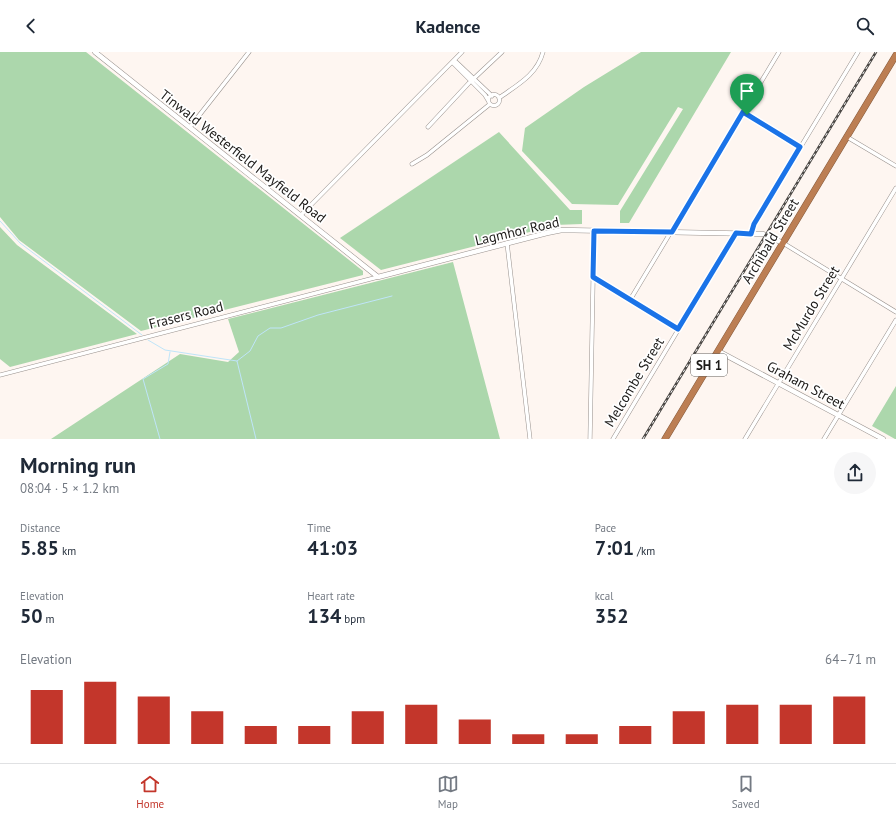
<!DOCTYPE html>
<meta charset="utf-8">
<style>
body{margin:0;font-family:"PT Sans",sans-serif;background:#f6f6f7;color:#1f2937;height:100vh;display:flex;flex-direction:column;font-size:15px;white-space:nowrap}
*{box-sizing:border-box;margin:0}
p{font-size:13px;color:#747a83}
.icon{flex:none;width:22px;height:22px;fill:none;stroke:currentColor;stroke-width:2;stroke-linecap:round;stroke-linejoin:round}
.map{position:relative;height:387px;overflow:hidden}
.drawer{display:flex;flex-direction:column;background:#fff;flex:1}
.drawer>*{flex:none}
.pin{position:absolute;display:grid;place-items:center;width:34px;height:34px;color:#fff;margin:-41px -17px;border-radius:50% 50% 50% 0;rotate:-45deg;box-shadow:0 0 4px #0007}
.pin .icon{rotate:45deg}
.round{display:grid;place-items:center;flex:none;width:42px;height:42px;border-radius:21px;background:#f6f6f7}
.summary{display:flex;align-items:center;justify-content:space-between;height:68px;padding:0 20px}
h1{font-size:22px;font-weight:700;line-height:30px}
.metrics{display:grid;grid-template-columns:repeat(3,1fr);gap:6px;height:68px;padding:4px 20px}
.metrics div{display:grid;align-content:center}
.metrics b{font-size:20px;font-weight:700}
.metrics small{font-size:11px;font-weight:400}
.metrics p{font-size:11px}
.chart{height:112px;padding:8px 20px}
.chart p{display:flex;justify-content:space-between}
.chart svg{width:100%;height:72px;margin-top:4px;stroke:#c3362b;stroke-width:6}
header{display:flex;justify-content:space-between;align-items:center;height:52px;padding:0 20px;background:#fff;font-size:18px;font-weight:700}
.menu{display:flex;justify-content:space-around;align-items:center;height:56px;border-top:1px solid #e0e1e3;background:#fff;font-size:11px;color:#747a83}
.menu a{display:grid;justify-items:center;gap:2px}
.menu .selected{color:#c3362b}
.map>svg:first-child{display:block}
.green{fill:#acd7ac}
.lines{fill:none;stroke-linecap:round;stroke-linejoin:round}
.stream{stroke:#bfe5f9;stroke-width:1}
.street-casing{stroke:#98918d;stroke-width:4.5}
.secondary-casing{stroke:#98918d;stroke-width:5.5}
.highway-casing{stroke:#845b3e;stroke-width:7}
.street{stroke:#fff;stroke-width:3.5}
.secondary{stroke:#fff;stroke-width:4.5}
.highway{stroke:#bc7e53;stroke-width:6}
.rail-casing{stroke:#4a4744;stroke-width:2.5}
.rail{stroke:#fff;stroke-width:1;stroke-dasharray:3;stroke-linecap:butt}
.route-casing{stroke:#fff;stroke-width:8}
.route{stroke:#1a73e8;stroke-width:5}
.labels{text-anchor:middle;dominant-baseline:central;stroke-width:3.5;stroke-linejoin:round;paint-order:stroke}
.shield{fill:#fff;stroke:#605f5d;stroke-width:1}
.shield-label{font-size:13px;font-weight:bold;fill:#1c1a18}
.street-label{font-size:14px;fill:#1c1a18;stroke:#fff}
</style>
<header><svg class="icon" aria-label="back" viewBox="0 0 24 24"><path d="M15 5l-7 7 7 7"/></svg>Kadence<svg class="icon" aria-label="search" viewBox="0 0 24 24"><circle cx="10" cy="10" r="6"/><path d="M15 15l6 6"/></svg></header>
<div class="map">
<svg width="896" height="387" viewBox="0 0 896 387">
<rect width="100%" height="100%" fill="#fef6f1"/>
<!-- green -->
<path class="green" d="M0 0H86L363 219V223L141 279 19 188 0 165Z
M641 0H731L629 171H620V159L683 57 678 55 618 153 572 152 522 99 525 76 584 35Z
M499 80 570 158H582V172L555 173 515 184 512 179H510L511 185 381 218 340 186Z
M0 175 17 193 137 282 10 315 0 307Z
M453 210 500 387H51L180 302 228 310 239 300 228 267Z
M896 334V387H895L872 374Z"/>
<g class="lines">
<!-- stream -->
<path class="stream" d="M0 169 20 191 142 283
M148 288 165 298 237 309 256 387
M237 309 250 299 258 284 270 276H281L318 263 392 244
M160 387 143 327 168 312 170 300"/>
<defs>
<path id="street" d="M454 8 492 44
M452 10 485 43 488 48
M488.5 48a5.5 5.5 0 1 1 11 0a5.5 5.5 0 1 1-11 0Z
M499 46C517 33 537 23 543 0
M743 60 800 95
M190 75 249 0
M428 75 469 31 502 0
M847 85 896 114
M412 112 427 103 490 52
M301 163 462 0
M751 182 754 172 858 0
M507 191 530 387
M783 191 896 260
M593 225 679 277
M630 248 779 0
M0 323 378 225
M590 387 594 179
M613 387 736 181
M745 387 896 136
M824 387 896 268"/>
<path id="secondary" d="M95 0 378 225 547 181 562 178 763 182 783 191
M718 299 883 387"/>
<path id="highway" d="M665 387 896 3"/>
</defs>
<!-- street casing -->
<use href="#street" class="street-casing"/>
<!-- secondary casing -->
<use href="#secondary" class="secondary-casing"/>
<!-- highway casing -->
<use href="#highway" class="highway-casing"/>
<!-- street -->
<use href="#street" class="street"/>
<!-- secondary -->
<use href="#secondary" class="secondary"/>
<!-- highway -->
<use href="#highway" class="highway"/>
<defs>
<path id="rail" d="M643 387 876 0"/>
</defs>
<!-- rail casing -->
<use href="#rail" class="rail-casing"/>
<!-- rail -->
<use href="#rail" class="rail"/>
</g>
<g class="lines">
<defs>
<path id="route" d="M743 60 800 95 754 172 751 182 736 181 678 277 593 225 594 179 672 180Z"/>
</defs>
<!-- route casing -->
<use href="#route" class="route-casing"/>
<!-- route -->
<use href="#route" class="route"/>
</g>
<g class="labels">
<!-- shield labels -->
<rect class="shield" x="691" y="302" width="36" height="22" rx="3"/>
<g class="shield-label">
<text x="709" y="313">SH 1</text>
</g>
<!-- street labels -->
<g class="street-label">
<text transform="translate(243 104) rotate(38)">Tinwald Westerfield Mayfield Road</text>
<text transform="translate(517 179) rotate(-13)">Lagmhor Road</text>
<text transform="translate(770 189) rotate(-59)">Archibald Street</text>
<text transform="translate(811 256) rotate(-59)">McMurdo Street</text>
<text transform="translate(186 263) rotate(-14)">Frasers Road</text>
<text transform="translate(634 330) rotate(-59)">Melcombe Street</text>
<text transform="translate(806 333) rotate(28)">Graham Street</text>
</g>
</g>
</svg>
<div class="pin" style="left:747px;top:63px;background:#1e9e55"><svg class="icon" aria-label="arrive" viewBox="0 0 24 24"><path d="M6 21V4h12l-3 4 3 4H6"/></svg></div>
</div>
<section class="drawer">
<div class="summary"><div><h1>Morning run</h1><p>08:04 · 5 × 1.2 km</p></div><a class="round"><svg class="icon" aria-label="share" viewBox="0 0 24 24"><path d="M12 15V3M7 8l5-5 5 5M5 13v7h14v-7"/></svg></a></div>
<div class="metrics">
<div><p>Distance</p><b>5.85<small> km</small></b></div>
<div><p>Time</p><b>41:03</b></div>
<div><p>Pace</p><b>7:01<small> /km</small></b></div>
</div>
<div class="metrics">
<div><p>Elevation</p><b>50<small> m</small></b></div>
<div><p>Heart rate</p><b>134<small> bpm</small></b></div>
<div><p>kcal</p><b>352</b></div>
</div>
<div class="chart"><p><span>Elevation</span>64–71 m</p>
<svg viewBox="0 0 160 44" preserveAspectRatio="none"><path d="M5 44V11M15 44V6M25 44V15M35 44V24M45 44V33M55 44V33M65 44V24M75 44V20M85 44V29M95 44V38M105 44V38M115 44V33M125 44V24M135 44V20M145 44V20M155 44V15"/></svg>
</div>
</section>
<nav class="menu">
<a class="selected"><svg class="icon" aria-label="home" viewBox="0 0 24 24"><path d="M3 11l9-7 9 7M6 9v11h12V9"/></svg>Home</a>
<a><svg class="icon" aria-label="map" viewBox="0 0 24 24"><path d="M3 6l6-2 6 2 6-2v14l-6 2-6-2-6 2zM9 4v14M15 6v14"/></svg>Map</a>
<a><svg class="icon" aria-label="saved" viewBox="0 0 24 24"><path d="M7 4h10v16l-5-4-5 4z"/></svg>Saved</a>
</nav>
